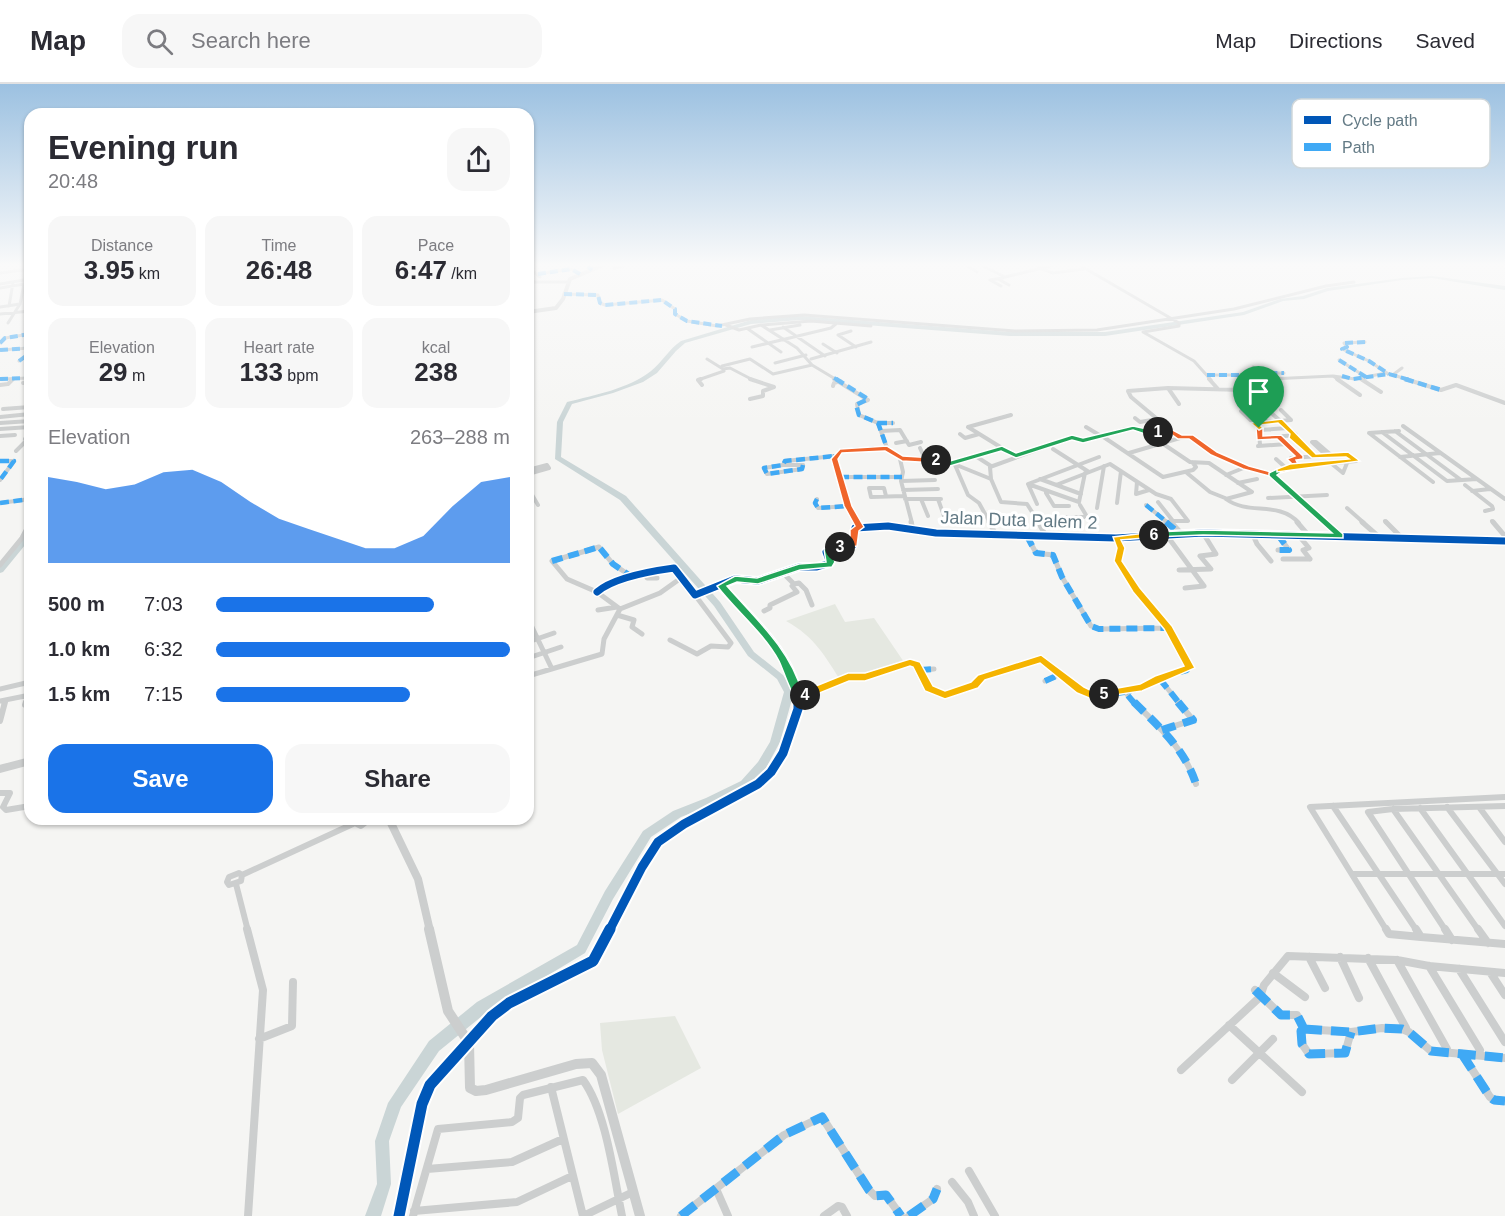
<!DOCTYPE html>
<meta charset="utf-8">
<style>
body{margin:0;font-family:Arial,sans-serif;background:#f7f7f7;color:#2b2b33;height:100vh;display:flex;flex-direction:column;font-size:22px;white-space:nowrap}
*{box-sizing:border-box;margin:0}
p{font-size:20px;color:#7c7c81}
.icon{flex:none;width:33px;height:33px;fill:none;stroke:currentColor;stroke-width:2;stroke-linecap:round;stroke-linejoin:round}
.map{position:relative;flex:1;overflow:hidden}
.details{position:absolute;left:24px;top:24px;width:510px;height:717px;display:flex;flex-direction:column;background:#fff;border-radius:18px;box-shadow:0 2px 4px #0004}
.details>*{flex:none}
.pin{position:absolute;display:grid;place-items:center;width:51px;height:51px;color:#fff;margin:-62px -26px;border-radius:50% 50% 50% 0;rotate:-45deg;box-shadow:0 0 6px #0007}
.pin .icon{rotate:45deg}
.km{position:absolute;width:30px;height:30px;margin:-15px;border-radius:50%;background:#222;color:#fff;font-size:16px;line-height:30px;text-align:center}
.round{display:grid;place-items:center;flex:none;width:63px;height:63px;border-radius:18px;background:#f7f7f7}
.summary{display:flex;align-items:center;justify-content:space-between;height:102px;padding:0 24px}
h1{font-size:33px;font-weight:800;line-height:45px}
.metrics{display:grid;grid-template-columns:repeat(3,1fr);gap:9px;height:102px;padding:6px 24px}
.metrics div{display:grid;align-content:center;border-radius:15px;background:#f7f7f7;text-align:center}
.metrics b{font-size:26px;font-weight:800}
.metrics small{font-size:16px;font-weight:400}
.metrics p{font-size:16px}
.chart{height:168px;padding:12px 24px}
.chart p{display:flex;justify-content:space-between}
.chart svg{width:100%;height:108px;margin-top:6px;fill:#1a73e8;opacity:.7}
.action{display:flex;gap:12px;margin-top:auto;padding:12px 24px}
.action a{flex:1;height:69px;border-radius:18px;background:#1a73e8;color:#fff;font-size:24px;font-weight:800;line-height:69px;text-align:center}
.action a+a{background:#f7f7f7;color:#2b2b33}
ul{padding:0 24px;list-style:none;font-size:20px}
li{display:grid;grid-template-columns:96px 72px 1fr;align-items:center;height:45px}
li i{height:15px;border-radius:8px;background:#1a73e8}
header{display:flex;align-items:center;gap:36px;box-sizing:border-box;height:84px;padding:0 30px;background:#fff;border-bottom:2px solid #e1e1e2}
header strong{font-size:28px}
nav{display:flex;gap:33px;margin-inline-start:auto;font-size:21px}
.search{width:420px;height:54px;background:#f7f7f7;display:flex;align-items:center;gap:15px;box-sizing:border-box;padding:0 21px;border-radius:18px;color:#7c7c81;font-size:22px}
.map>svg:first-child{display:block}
.green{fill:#e5e8e1}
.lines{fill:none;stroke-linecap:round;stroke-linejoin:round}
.river{fill:#cad5d6;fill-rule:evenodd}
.minor-far4{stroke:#cccece;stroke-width:3}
.minor-far3{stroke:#cccece;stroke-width:4}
.minor-far2{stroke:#cccece;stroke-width:5}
.minor-far1{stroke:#cccece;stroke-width:6}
.minor{stroke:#cccece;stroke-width:8}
.tertiary-far2{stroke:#cccece;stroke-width:4}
.tertiary-far1{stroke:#cccece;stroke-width:8}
.tertiary{stroke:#cccece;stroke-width:10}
.quiet-far4{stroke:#3fa9f5;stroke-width:4;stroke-dasharray:8 4;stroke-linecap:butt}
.quiet-far3{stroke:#3fa9f5;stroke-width:4.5;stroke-dasharray:9 4.5;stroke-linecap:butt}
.quiet-far2{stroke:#3fa9f5;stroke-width:6;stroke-dasharray:11 6;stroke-linecap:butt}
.quiet-far1{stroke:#3fa9f5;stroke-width:8;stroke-dasharray:14 8;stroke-linecap:butt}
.quiet{stroke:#3fa9f5;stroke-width:9;stroke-dasharray:18 9;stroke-linecap:butt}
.cycleway-far2-casing{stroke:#fff;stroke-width:10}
.cycleway-far1-casing{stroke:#fff;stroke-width:13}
.cycleway-casing{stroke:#fff;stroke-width:15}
.cycleway-far2{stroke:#0057b8;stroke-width:7}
.cycleway-far1{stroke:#0057b8;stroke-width:9}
.cycleway{stroke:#0057b8;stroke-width:11}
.split-1{fill:#f0652b;stroke:#fff;stroke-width:1.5}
.split-2{fill:#22a559;stroke:#fff;stroke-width:1.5}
.split-3{fill:#f0652b;stroke:#fff;stroke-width:1.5}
.split-4{fill:#22a559;stroke:#fff;stroke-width:1.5}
.split-5{fill:#f5b400;stroke:#fff;stroke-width:1.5}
.split-6{fill:#f5b400;stroke:#fff;stroke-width:1.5}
.split-7{fill:#22a559;stroke:#fff;stroke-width:1.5}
.split-8{fill:#f5b400;stroke:#fff;stroke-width:1.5}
.labels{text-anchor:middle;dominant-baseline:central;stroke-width:6;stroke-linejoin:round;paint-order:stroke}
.street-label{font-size:18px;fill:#637a85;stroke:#fff}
.key{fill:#fff;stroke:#d0d7da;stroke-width:1.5}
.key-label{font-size:16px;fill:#637a85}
</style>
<header>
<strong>Map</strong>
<div class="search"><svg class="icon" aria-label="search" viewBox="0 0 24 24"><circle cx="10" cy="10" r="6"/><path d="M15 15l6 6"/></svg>Search here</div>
<nav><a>Map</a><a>Directions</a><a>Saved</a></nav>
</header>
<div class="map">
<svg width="1505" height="1132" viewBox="0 0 1505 1132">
<rect width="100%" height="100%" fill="#f5f5f3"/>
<!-- green -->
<path class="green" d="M835 520 845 538 874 534 906 581 842 599C825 572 815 553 786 537Z
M675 932 701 984 618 1030 602 966 600 939Z"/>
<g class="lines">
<!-- river -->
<path class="river" d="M1432 192 1505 202V206L1432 194 1402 196 1328 207 1304 215 1283 217 1244 231 1105 252H1010L800 236 751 240 685 259 676 267 657 289 643 298 613 309 572 320 563 338 561 373 626 412 720 518 754 568 783 591 794 608 780 658 766 684 749 703 714 720 681 733 651 753 613 815 585 869 487 928 439 967 401 1023 389 1057 391 1100 381 1132H365L377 1100 375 1057 388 1019 429 957 477 918 577 861 605 807 643 747 673 727 706 714 741 697 758 678 770 658 784 608 777 595 748 572 714 522 620 416 555 375 557 338 567 318C595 311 628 305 651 287 662 278 669 265 681 257L751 236 800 232 1010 248H1105L1243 228 1280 215 1303 212 1327 204 1402 194Z
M27 448H30V455L3 488 0 489V481Z"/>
<!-- minor-far4 -->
<path class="minor-far4" d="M968 182 977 188
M983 182 1005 193 1051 182
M1081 182 1179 239V242L1143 248 1194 277 1211 296
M528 183 540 193
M614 184 624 182
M1039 184 1053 189 1084 185
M0 189 30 185
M538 190 571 185 580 190
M998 195 1009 201
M528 198H568
M0 200 30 195
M1001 202 990 196 1003 194
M0 204 30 199
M564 210 598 211 600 219 605 221 662 216 675 225V230L687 237 717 242 750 235 804 231 1015 247 1097 246 1234 225 1326 202 1354 198
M9 222 13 199
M0 223 20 220
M0 230 30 227
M8 239 20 220 24 200
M726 241 739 246 761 241 797 264 812 281 837 296
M761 241 811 237 871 242
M783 243 825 272
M748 245 781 268
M770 246 800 241
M851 247 838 251 856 263
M1365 258 1344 259 1347 263 1342 265 1369 277 1387 289
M0 259 5 254 30 250
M823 260 837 269
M752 263 831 244 837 239
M0 266 30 264
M707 275 723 285 730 284 753 296
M811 275 871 258
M1339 276 1366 293
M19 277 30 269
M775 279 806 271
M722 282 750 275 773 290 812 281
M1253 283 1261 289
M1394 290 1402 284
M1207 291H1263
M1360 294 1364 296
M0 295 30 294
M1268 295 1333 292
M698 296 724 287 723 285
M1269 296 1261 289H1284
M1339 296 1333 292 1355 295 1386 289 1410 296"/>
<!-- minor-far3 -->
<path class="minor-far3" d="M701 295 698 296 702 301
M834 295 868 316 857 320 859 331 878 339 887 364 841 367 835 375 848 422 858 439
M1209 295 1218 305
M1267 295 1280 307 1168 304 1128 307 1131 313 1180 354 1190 353 1214 370 1246 383 1272 390 1326 439
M1337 295 1360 311
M1361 295 1381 308
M1405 295 1441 306 1456 301 1505 319
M23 299 30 298
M0 301 8 300 13 295
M833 302 834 299 840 297
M1168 304 1179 320
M750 315 763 312V307L774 303 750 295
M3 325 30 323
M1254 326 1267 338
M1241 327 1259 344 1260 362
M0 333 30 330
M1135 334 1140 338 1158 335
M0 339 30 337
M878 339H893
M1254 339 1291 336 1281 326
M1403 342 1505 415
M1086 343 1101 352
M0 345 30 343
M30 346 25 355 30 356
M1260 346 1288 344
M881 347 900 346 909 361 921 358
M1395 347 1461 396
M1399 347 1369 349 1433 398
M1382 348 1447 397 1477 395
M1148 349 1169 346
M960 350 965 354 979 350
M0 352 15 351
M1102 352 1126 345H1141L1190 378 1209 379 1252 408 1226 415
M1292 352 1314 372
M1260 354 1296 351 1268 326
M1284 358 1301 373
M896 359 907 357
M1258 362 1287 360
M887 364 901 374
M920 364 925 375
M1053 365 1089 388
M16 367 26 357
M1129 369 1180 354
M1327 372 1312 358H1316L1331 371
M977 373 991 382
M1400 373 1440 369
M1276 375 1286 384
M0 377H14L0 396
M954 380 991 395
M1332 380 1343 389 1347 379
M783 381H803
M803 381 802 385 767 390 764 384 783 381 785 377 835 372
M955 381 968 411 979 419 990 439
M528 386 547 381 549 384 528 390
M1085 389 1079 418 1028 400 1099 373
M1187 389 1210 408 1225 414
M1272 390 1290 383 1356 377 1348 370 1291 374 1298 382
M1226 391 1246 383
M840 393H902
M1040 395 1081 410
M901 397 935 396
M1137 398 1136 410 1149 406
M1238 399 1257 395
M1028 400 1037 420
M1056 401 1110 380 1156 410 1171 415 1188 437H1170L1172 439
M1465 401 1492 422 1493 425 1485 427
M528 404 538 421
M903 406 938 405
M1472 407 1490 405
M1046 409 1054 422H1069
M886 412 884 404H869L871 413 904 412
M1268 414 1327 411
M817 415 815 419 818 424 848 422
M905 415H941
M921 415 928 432
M938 415 944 432
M1226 415C1249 432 1278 416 1299 439
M1158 418 1173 437
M0 419 30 415
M1117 419 1121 387
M1146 421 1168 439
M1097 424 1104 382
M1347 424 1364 439
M1034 433H1084L1086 431 1080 421
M1385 437 1387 439
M1492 437 1494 439
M912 439 901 397 903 388 900 375 922 374 950 380 1000 365 1002 364 968 343 1011 331
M1039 439 1027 420 1001 418 991 395 990 383 1072 353 1083 356 1102 352 1163 393 1193 386 1196 383 1192 378"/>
<!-- minor-far2 -->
<path class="minor-far2" d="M857 438 860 443
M911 438 913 445
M989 438 995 449
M1038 438 1046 452
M1166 438 1171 442
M1171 438 1181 449
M1297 438 1309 452
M1325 438 1340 452
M1362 438 1378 452
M1386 438 1401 453
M1493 438 1505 452
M1165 449 1204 502 1185 504
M1253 451 1257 460 1271 477
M1278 451 1289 466H1278
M1027 452 1036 469 1053 471 1062 493 1091 542 1099 545 1168 544
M1299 452 1309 464 1303 466 1310 475
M1116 454 1121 464 1118 477 1136 506 1168 544 1189 581 1187 586 1159 594 1180 620
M1283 475H1310
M0 481 22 454 30 439
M1179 486 1211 485 1200 472 1216 470 1203 449
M644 488 647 494H657
M794 500 799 499 806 506 812 521
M721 502C749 532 798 575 798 620
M597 508C613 494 652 487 674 484L695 511 735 495 758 497 799 483H817L830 479 826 468 853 461 855 444 888 442 936 449 1116 454 1203 449 1505 457
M620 525 597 508 567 495 552 477 599 463 613 480 632 493
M598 526 617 523
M764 527 770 524V521L797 508 792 502 794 500 783 489
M617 531 634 536 632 543 642 550
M528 543 531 541 552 585
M670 556 697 570 711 562 728 563 731 559 695 511
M528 558 554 549
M528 574 561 563
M920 586 934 585
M528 592 602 570 604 555 620 525 660 509 681 494
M1045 597 1061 590
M0 605 30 598
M798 613 848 593H865L910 579 916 580 929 604 945 611 974 601 982 593 1041 575 1085 608 1096 612 1125 608
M0 617 30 611
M4 620 5 616
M26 620 29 611
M1135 620 1125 608 1142 603 1159 594"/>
<!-- minor-far1 -->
<path class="minor-far1" d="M1134 618C1159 643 1185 665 1196 700
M25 621 26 618
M0 637 5 618
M1162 646 1193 636 1178 618
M0 709H10L3 723 6 726 30 722
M1333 722 1417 847
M1447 723 1505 800
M1479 723 1505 758
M1420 724 1505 842
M1393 725 1479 847
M356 735 355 739 361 742 370 735
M239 789 242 791 241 797 229 801 227 798 229 793Z
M1352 790H1505
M242 791 355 739
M236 800 248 847
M609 847 642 783 658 758 684 740 758 700 771 688 783 669 798 625V618
M1387 847 1310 723 1505 713
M1446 847 1368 728 1393 725 1505 722"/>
<!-- minor -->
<path class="minor" d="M247 845 263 906 248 1132
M1386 845 1389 850 1421 853
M1416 845 1421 853 1505 860
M1445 845 1452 856
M1478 845 1488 859
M1309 873 1325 904
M1340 873 1359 914
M1368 874 1406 944
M1397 876 1447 965
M1429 882 1480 966
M1459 885 1505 958
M1490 888 1505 911
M1273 889 1305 913
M1255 906 1281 931H1297L1304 945
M1229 941 1302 1008
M1304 945 1351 948 1382 944 1402 945 1409 948 1431 967 1505 974
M1304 945 1301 947 1302 960 1309 970 1345 969 1351 948
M259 955 292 942 293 898
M1462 970 1490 1013 1494 1016 1505 1017
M1181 986 1260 913 1264 901 1288 872 1397 876 1429 882 1505 889
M1232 996 1273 955
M551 1003 583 1132
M427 1085 512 1078 563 1055
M969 1087 995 1132
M952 1098 968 1118 974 1132
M717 1107 728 1132
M414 1127 517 1118 572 1092
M399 1132 422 1020 430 1001 492 932 509 919 593 877 610 845
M413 1132 438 1045 512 1038 518 1034 520 1014 523 1011 583 996C606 1027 614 1093 622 1132
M583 1132 633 1108
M681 1132 784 1051 822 1033 869 1106 875 1112 886 1111 901 1132
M824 1132 838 1122 842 1123 847 1132
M909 1132 933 1115 937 1105"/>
<!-- tertiary-far2 -->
<path class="tertiary-far2" d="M528 228 556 224 563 215 570 195 601 182"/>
<!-- tertiary-far1 -->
<path class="tertiary-far1" d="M0 685 30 677
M389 735 418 795 430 847"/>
<!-- tertiary -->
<path class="tertiary" d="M429 845 448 927 469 959 470 1004 476 1007 486 1006 576 980 592 979 601 991 640 1132"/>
<!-- quiet-far4 -->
<path class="quiet-far4" d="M588 182 592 186
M538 190 571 185 580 190
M564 210 598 211 600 219 605 221 662 216 675 225V230L687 237 722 242
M1365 258 1344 259 1347 263 1342 265 1369 277 1389 290
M0 259 5 254 30 250
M0 266 30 264
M1339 276 1366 293
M19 277 30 269
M1207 291H1263
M1264 291 1261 289H1284
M1342 292 1353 295 1389 290 1410 296
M834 294 838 296
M0 295 30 294"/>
<!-- quiet-far3 -->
<path class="quiet-far3" d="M836 295 868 315 856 321 859 331 878 339 887 364 841 367 835 372 848 422 858 439
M1405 295 1441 306
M878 339H893
M887 364 901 374
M0 377H14L0 396
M803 381 802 385 767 390 764 384 783 381 785 377 835 372
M840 393H902
M817 415 815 419 818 424 848 422
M0 419 30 415
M1146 421 1168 439"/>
<!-- quiet-far2 -->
<path class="quiet-far2" d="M857 438 860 443
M1166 438 1179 449
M1278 451 1289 466H1278
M1027 452 1036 469 1053 471 1062 493 1091 542 1099 545 1168 544
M1116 454 1121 464 1118 477 1136 506 1168 544 1189 581 1187 586 1159 594 1180 620
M552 477 599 463 613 480 632 493
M920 586 934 585
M1045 597 1061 590
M798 613 848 593H865L910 579 916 580 929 604 945 611 974 601 982 593 1041 575 1085 608 1096 612 1125 608
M1135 620 1125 608 1142 603 1159 594"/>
<!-- quiet-far1 -->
<path class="quiet-far1" d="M1134 618C1159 643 1185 665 1196 700
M1162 646 1193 636 1178 618"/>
<!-- quiet -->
<path class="quiet" d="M1255 906 1281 931H1297L1304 945
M1304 945 1351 948 1382 944 1402 945 1409 948 1431 967 1505 974
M1304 945 1301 947 1302 960 1309 970 1345 969 1351 948
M1462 970 1490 1013 1494 1016 1505 1017
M681 1132 784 1051 822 1033 869 1106 875 1112 886 1111 901 1132
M909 1132 933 1115 937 1105"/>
<defs>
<path id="cycleway-far2" d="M721 502C749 532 798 575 798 620
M597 508C613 494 652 487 674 484L695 511 735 495 758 497 799 483H817L830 479 826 468 853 461 855 444 888 442 936 449 1116 454 1203 449 1505 457"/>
<path id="cycleway-far1" d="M609 847 642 783 658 758 684 740 758 700 771 688 783 669 798 625V618"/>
<path id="cycleway" d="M399 1132 422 1020 430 1001 492 932 509 919 593 877 610 845"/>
</defs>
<!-- cycleway-far2 casing -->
<use href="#cycleway-far2" class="cycleway-far2-casing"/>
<!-- cycleway-far1 casing -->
<use href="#cycleway-far1" class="cycleway-far1-casing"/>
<!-- cycleway casing -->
<use href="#cycleway" class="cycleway-casing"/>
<!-- cycleway-far2 -->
<use href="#cycleway-far2" class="cycleway-far2"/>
<!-- cycleway-far1 -->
<use href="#cycleway-far1" class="cycleway-far1"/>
<!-- cycleway -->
<use href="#cycleway" class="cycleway"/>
</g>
<!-- sky -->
<linearGradient id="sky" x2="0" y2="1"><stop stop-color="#9cc1e1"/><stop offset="0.53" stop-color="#fafafa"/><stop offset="1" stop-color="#fafafa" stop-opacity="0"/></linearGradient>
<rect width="1505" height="341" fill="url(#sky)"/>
<!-- split-1 -->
<path class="split-1" d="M1259 342 1263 344V352L1281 351 1303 372V375L1296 376 1300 384 1269 392 1243 385 1211 371 1189 355H1178L1168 348 1158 350 1154 348 1169 344 1182 351H1193L1217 368 1249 382 1271 388 1292 380 1287 375 1295 372 1277 355 1257 356 1256 344Z"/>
<!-- split-2 -->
<path class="split-2" d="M1133 342 1161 348 1148 351 1133 346 1083 359 1072 356 1016 374 1001 367 950 382 932 376 936 374 950 377 1002 362 1016 369 1072 351 1083 354Z"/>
<!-- split-3 -->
<path class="split-3" d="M887 362 903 372 936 374 940 376 936 379 902 377 885 367 842 369 838 375 852 422 864 443 859 447 857 462 837 465V461L850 458V446L855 442 844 422 831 375 840 365Z"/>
<!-- split-4 -->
<path class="split-4" d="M840 460 843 461V465L831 468 835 478 832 483 800 486 758 500 737 498 727 502C756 535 790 565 802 608H809L810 611 798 617C792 614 783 585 779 577 763 548 736 527 717 502L735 492 757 494 799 480 826 478 824 465Z"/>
<!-- split-5 -->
<path class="split-5" d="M1041 571 1084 603 1094 608 1108 607V613L1094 616 1077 609 1040 579 985 596 978 604 945 615 925 607 913 583 910 582 865 597H849L805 615 800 611 801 608 848 589H865L910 575 920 578 933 602 945 607 971 598 978 591Z"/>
<!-- split-6 -->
<path class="split-6" d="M1154 448 1159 451 1157 453 1121 456 1125 464 1122 477 1140 504 1172 542 1195 584 1142 607 1101 613V607L1140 600 1155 592 1184 582 1164 545 1133 508 1114 477 1117 464 1113 453Z"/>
<!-- split-7 -->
<path class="split-7" d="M1277 385 1284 386 1277 391 1343 450V454L1203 451 1154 453 1150 451 1154 448 1203 446 1332 449 1269 392V389Z"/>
<!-- split-8 -->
<path class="split-8" d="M1282 335 1316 370 1348 368 1360 377 1277 388V385L1290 380 1349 375 1346 373 1312 374 1289 354 1290 350 1278 339 1260 341 1263 344 1259 346 1251 339Z"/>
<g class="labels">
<!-- street labels -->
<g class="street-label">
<text transform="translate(1019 436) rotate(2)">Jalan Duta Palem 2</text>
</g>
</g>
<!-- legend -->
<rect x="1292" y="15" width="198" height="69" rx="9" class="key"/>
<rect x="1304" y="32" width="27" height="8" fill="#0057b8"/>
<rect x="1304" y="59" width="27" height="8" fill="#3fa9f5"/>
<g class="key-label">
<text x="1342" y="42">Cycle path</text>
<text x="1342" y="69">Path</text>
</g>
</svg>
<div class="pin" style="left:1259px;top:344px;background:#1e9e55"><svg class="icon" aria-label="arrive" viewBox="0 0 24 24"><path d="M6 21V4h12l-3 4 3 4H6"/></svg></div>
<b class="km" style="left:1158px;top:348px">1</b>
<b class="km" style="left:936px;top:376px">2</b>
<b class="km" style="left:840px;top:463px">3</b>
<b class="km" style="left:805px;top:611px">4</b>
<b class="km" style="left:1104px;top:610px">5</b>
<b class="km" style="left:1154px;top:451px">6</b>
<section class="details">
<div class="summary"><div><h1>Evening run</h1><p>20:48</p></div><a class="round"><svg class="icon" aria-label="share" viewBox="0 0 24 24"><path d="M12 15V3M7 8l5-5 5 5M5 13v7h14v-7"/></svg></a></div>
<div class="metrics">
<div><p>Distance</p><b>3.95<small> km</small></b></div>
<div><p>Time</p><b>26:48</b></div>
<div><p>Pace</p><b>6:47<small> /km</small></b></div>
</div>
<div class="metrics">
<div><p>Elevation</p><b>29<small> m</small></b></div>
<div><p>Heart rate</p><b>133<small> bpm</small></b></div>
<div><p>kcal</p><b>238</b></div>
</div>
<div class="chart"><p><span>Elevation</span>263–288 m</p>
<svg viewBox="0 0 160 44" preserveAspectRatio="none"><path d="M0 44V9L10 11L20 14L30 12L40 7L50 6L60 11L70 19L80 26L90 30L100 34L110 38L120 38L130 33L140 21L150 11L160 9V44z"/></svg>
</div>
<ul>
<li><b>500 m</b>7:03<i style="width:74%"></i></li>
<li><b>1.0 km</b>6:32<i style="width:100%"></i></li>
<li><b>1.5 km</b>7:15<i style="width:66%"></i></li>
</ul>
<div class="action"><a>Save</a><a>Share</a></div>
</section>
</div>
